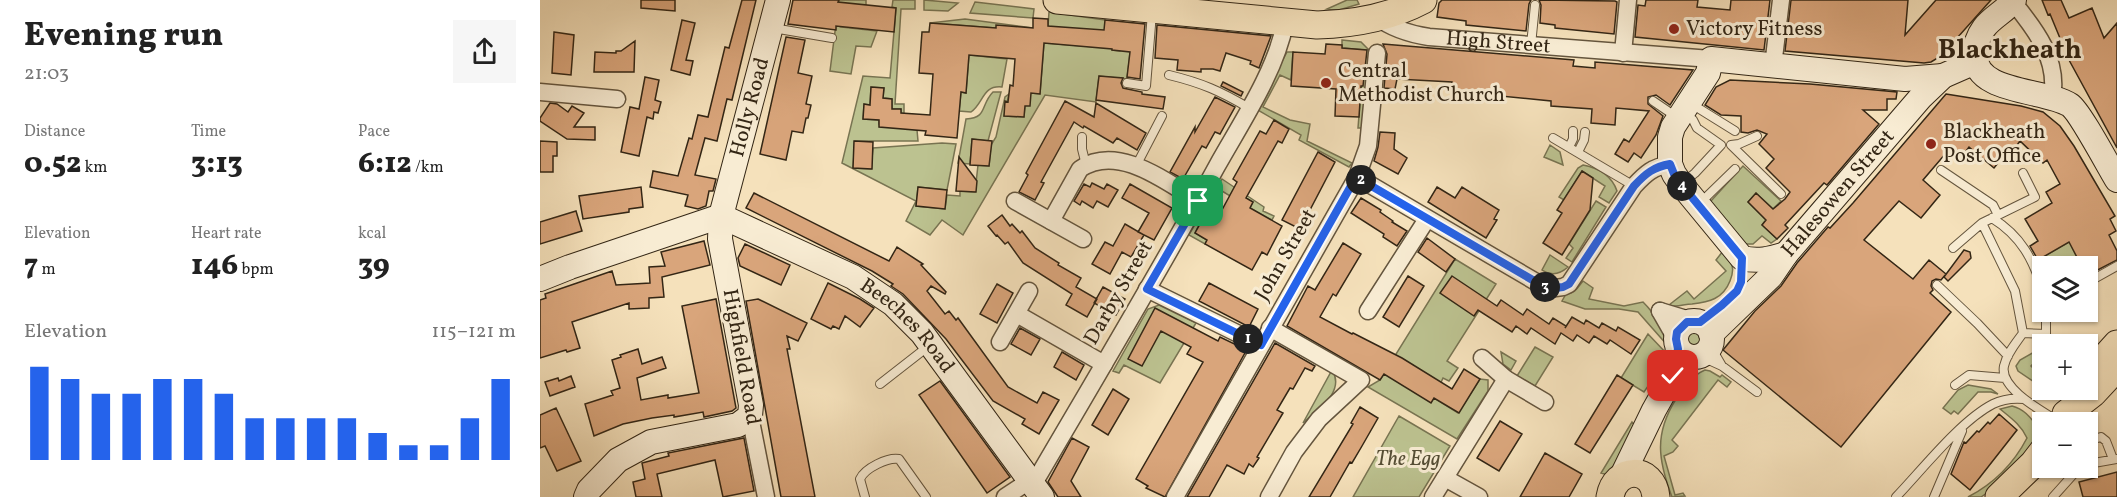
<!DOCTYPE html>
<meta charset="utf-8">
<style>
body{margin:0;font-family:Vollkorn,serif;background:#f6f6f6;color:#222;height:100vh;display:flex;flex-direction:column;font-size:22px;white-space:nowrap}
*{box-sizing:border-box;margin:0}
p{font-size:20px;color:#767676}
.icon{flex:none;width:33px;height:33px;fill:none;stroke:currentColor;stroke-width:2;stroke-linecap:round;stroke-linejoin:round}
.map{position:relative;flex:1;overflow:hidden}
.panel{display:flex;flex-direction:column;background:#fff;width:540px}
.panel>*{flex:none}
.buttons{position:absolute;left:1492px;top:256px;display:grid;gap:12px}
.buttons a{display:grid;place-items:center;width:66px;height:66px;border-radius:0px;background:#fff;box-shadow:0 2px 4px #0004;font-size:30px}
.pin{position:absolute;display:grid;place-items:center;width:51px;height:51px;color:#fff;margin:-26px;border-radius:12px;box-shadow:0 3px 9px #0006}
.km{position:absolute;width:30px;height:30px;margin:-15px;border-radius:50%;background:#222;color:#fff;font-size:16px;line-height:30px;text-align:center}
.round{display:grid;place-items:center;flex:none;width:63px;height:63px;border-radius:0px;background:#f6f6f6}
.summary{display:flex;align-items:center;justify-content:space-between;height:102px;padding:0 24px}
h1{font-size:33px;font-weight:800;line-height:45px}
.stats{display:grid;grid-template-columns:repeat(3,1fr);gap:9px;height:102px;padding:6px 24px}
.stats div{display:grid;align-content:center}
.stats b{font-size:30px;font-weight:800}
.stats small{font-size:16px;font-weight:400}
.stats p{font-size:16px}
.chart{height:168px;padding:12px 24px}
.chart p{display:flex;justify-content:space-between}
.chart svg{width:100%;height:108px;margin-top:6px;stroke:#2563eb;stroke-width:6}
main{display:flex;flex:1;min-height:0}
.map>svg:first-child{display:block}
.green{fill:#bcc290;stroke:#787452;stroke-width:1.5}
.building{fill:#d9a57b;stroke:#332615;stroke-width:1.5}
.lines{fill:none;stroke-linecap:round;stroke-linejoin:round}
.lane-casing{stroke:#64553e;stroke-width:10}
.street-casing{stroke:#64553e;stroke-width:19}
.secondary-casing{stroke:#332615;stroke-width:26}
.primary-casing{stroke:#332615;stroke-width:29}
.lane{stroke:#f8ecd3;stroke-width:8}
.street{stroke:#f8ecd3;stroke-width:16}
.secondary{stroke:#f8ecd3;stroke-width:24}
.primary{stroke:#f5e1bb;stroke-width:27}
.route-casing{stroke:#fff;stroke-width:12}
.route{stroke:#2563eb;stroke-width:8}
.poi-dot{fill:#8f2418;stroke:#f8ecd3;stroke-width:2}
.labels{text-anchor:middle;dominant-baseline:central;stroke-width:6;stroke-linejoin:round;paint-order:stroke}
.poi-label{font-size:21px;fill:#332615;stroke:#f8ecd3;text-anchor:start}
.street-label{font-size:21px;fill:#332615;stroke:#f8ecd3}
.park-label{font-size:21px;font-style:italic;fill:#554d34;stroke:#f8ecd3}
.district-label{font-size:27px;font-weight:bold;fill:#332615;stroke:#f8ecd3}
</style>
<main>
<section class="panel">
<div class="summary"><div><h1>Evening run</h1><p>21:03</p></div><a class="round"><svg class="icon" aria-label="share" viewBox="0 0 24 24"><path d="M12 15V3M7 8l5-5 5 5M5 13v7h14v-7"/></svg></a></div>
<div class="stats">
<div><p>Distance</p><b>0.52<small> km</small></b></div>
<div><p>Time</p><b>3:13</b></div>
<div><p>Pace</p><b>6:12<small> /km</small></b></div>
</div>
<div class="stats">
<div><p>Elevation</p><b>7<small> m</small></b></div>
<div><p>Heart rate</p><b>146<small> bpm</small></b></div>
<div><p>kcal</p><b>39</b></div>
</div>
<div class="chart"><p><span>Elevation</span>115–121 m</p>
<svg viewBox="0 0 160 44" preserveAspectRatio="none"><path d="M5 44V6M15 44V11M25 44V17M35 44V17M45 44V11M55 44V11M65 44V17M75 44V27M85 44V27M95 44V27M105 44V27M115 44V33M125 44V38M135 44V38M145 44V27M155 44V11"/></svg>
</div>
</section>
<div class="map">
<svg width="1577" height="497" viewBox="0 0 1577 497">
<rect width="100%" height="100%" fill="#f5e1bb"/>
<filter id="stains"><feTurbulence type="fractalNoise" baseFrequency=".00333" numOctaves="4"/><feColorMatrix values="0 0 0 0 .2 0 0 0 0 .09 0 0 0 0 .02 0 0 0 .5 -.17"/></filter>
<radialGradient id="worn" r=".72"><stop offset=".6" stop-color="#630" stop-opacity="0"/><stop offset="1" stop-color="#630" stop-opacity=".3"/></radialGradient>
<!-- green -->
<path class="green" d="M299 0H326V5L301 27 337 31 331 47 316 46 311 74 290 71Z
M353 0H375V9H361L355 104H364V113H361V109H352V99L343 98 344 88 331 87 330 105H324L323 119 339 120V124L377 130 378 141H315L313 168 331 169 333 148 402 143 416 144 407 190 378 187 376 206 405 209 407 195 420 196V191L435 192 438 165 449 166 451 145 456 137 465 97 469 94 464 116 484 117 485 106 491 93 500 94 504 43 556 47 508 26 509 12 565 20 572 50 580 51 591 44 587 79 559 76 556 102 505 95 423 235 402 220 390 235 366 221 376 201 302 163 323 76 350 78 356 8 352 7Z
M384 0 418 3 408 11 384 10Z
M807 0H817L819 4 799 10 787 9Z
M435 2 494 9 493 18 430 13Z
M425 19 493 28H456L390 23Z
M802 40 821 42 829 50 822 128H818L824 50 802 48Z
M747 52H753L751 80 740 75 723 107 750 120 770 124 767 141 812 163 809 167 759 140 761 135 716 109Z
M429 55 467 59 462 87C442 85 444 103 431 112L419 111 421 92 426 93Z
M453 92H461L448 141 432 139 430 164 418 163 426 119C448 118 440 105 453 92Z
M1010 145 1020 152 1023 165 1004 157Z
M1043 165C1058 168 1072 176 1077 191L1069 203 1059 197 1065 186 1042 171 1024 200 1019 197 1038 168Z
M1203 166 1241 201 1233 209 1216 193 1208 202 1226 220 1222 225 1237 239 1231 243 1222 236 1213 244H1206L1170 202Z
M682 179 724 207 723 211 734 216 732 220 710 208 713 202 693 191 690 196 677 188Z
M1056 201 1066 207 1032 262 1026 258 1033 248 1029 244Z
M665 207 679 215 676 221 664 215 655 233 667 240 665 244 649 235Z
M1532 240 1542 267 1503 268 1498 260Z
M1183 251C1185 255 1189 259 1191 263 1194 268 1192 276 1190 281 1183 299 1169 302 1152 304 1144 304 1136 308 1129 305L1147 291 1154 299 1186 271 1176 260Z
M1010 255 1028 267C1019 275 1011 276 1002 270Z
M915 259 956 284 907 361 918 368 909 381 903 378 894 398 918 413 940 379 948 380V391L917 439 828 387 840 380Z
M1043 281 1053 288 1049 299 1084 306 1103 302C1116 315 1124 328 1128 346L1098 312 1079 309H1045L1022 301 1026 294C1035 294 1038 287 1043 281Z
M619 305 656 323 620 383 584 365 579 373 573 371 608 309Z
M1142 338a12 12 0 1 1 24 0a12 12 0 1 1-24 0Z
M1108 334 1129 356 1104 392 1081 378Z
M995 347 1013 357 995 386 977 376Z
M1503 347V353L1491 366 1503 378V388L1478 371 1476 366 1480 360Z
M961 352 976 361 971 370 963 364Z
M792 370C806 392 777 410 763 423Z
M1165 370 1170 371 1180 377 1182 375 1191 382 1187 387 1178 380 1132 440 1138 446 1133 452 1124 456 1135 495 1143 493 1145 496 1132 497C1118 460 1114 434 1136 399 1144 387 1151 376 1165 370Z
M1428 385 1451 389 1458 394 1451 392H1438L1418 414 1414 411 1411 414 1403 408 1418 390Z
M1472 406C1484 409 1490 417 1497 426L1495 444 1460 484 1441 497H1428C1453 484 1474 463 1487 438 1481 425 1471 418 1460 409Z
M859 416 910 446 879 497H813Z
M1092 422 1099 429 1068 475 1061 473Z"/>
<!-- building -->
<path class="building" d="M101 0H135V11L101 8Z
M202 0H216L192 100 187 99 177 141 165 138 155 175 176 179 173 191H169L166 206 158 209 145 206 148 195 110 187 113 171 138 176 149 138 152 139 158 115 168 117 185 47 189 48Z
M253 0H299L298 2 356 8 354 32 296 26V30L248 24Z
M902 0H991L989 4 986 31 926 25V21L897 17 899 3Z
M999 0 1075 1 1077 2 1074 34 1015 28V25L1000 23 1001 5Z
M1106 0H1158L1157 7 1190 10 1191 0H1230L1224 50 1095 37 1098 5 1105 6Z
M1251 0H1368L1365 35 1396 0H1451L1401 56 1391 62 1384 63 1245 51Z
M1502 0H1521L1529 18 1552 8 1564 38 1577 23V148L1529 60 1510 14 1508 15Z
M493 18 508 19V26L564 30 565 20 605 24 600 79 587 77 590 52 572 50V49L504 43 500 94 491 93 490 106H485L484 117 464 116 465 101 468 102 470 85 473 86 475 59 429 55 426 93 421 92 417 138 385 135 386 131 339 127V120L323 119 324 104 330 105 331 87 344 88 343 98 352 99V109H361V113L390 115 393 74 379 73 382 32H389L390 23 456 28V25L493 28Z
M142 20 155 23 146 60 153 61 150 75 131 70Z
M617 25 731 36 719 68 710 64 711 61 686 53 680 71 673 69H661V72L637 70 638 60 615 58Z
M14 32 34 35 31 75 12 73Z
M246 37 265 40 258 73 272 76 266 104 271 105 268 118H266L263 133 252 131 246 160 220 154Z
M95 41 94 72H54L55 52 76 53V51H81Z
M786 44 802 45V48L827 50 823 86H821L819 117 795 116 796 89 751 86 753 52 785 54Z
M843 44 1034 60 1033 66 1055 68V62L1153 70 1130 105 1116 95 1108 97V104L1123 116 1116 135 1101 158 1094 153 1088 162 1075 154 1084 139 1089 142 1109 111 1076 108 1075 125 1051 123 1052 109 1011 106V101L961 96V100L941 98 940 101 911 99 912 82 857 79 855 89 844 88 847 54Z
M559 76 583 78 581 83 583 88 602 92V94L625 97 623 109 556 100Z
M105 77 119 80 115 100 121 102 118 113 114 112 113 119 107 117 99 156 81 152 90 107 99 109Z
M1190 80 1270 84 1357 92 1356 99H1347V110H1323L1339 124 1287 185 1284 183 1245 225 1248 228 1237 239 1222 225 1226 220 1208 202 1216 193 1233 209 1245 199 1250 192 1226 168 1234 159 1219 144 1227 134 1217 130 1208 133 1201 132V116L1181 115 1165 105 1176 87Z
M683 82 703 92 701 96 681 86Z
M1406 94 1481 106 1503 112 1520 126 1534 146 1575 216 1570 219 1576 231 1569 235 1577 251V260L1548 275V267H1542L1529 242 1498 260 1490 246 1498 241 1485 219 1512 203 1506 192 1520 184 1507 160 1503 163 1480 141 1475 148 1472 146 1454 168 1429 147 1423 155 1412 146 1383 180 1400 195 1381 218 1359 201 1324 240 1373 279 1389 260 1406 274 1401 280 1396 279 1392 281 1391 286 1393 290 1390 293 1411 312 1301 447 1183 350 1215 311 1241 286 1257 263 1288 227 1290 228 1313 203Z
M675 97 695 107 680 134 675 132 666 148 662 146 643 179 630 172 655 127V132Z
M525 101 554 117 556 103 606 133 597 150 577 138 573 143 544 126 543 128 534 122 501 182 504 183 495 200 479 192 488 175 486 173Z
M10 103 17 104 28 112 32 106 44 113 34 127H55V140L27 139 0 121V118Z
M734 120 749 129 742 143 738 141 706 198 713 202 710 208 742 226 727 255 722 252 712 270 665 244 667 240 655 233 665 215 676 221 697 182 693 179 720 131 726 134Z
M840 132 855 133 854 149 867 158 858 174 834 161 838 147Z
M432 139 452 141 449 166 430 165Z
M0 141 17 142V156H13V172H0Z
M314 141 333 142 332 169 313 168Z
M778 152 795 162 760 229 742 220Z
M419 157 437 181 436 192 416 191Z
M1042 171 1053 178 1050 210 1022 255 1003 243 1022 213 1017 210Z
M552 183 564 189 567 184 578 190 568 207 557 201 553 208 542 201 540 205 534 201 544 184 550 187Z
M590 184 632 208 614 240 598 232 609 213 582 198Z
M101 187 103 207 89 209V212L43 219 39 196Z
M378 187 407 190 405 209 376 206Z
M897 187 915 198 922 187 959 210 954 219 957 220 946 238 888 202Z
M214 193 349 261 357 247 383 264 381 265 406 292 405 294 391 286 387 291 405 314 409 311 416 320 418 318 468 387 497 403 503 392 519 400 499 434 482 424 485 419 453 401 406 339 363 294 351 286 353 284 332 271 206 208Z
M821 198 841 210 840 212 853 221 852 222 867 231 857 246 843 237 844 234 811 213Z
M36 211 42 231 0 244V222Z
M462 215 470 226 472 224 480 233 482 231 495 248 519 263 518 265 541 278 536 287 557 299 547 317 526 305 532 294 483 263 468 242 465 244 457 235 456 236 448 226Z
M585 224 604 235 591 257 582 252 570 274 552 264 565 242 573 246Z
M887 238 915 259 906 272 878 252Z
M164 241 170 265 122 277 124 297 109 298V308L89 309V303L32 322 40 348 27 352 26 350 0 358V300L6 298 5 294 72 271 76 285 110 283 109 267 125 266 121 252Z
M803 243 821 254 796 296 793 294 780 317 812 334 813 333 862 358 912 389 924 369 940 379 919 413 894 398 891 403 844 374 840 380 747 326 768 286 775 290Z
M205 244 250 265 241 285 200 266 198 258Z
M1424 250 1430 252 1431 258 1408 281 1404 277Z
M868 276 884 286 859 327 843 317Z
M912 276 957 306 961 300 983 315 987 309 1009 324 1013 318 1026 326 1025 328 1032 317 1044 324 1046 320 1059 328 1062 323 1076 331 1078 327 1100 340 1091 354 1070 340 1067 344 1054 336 1049 343 1037 335 1033 341 1021 333 1015 344 991 328 987 334 976 326 972 332 938 310 934 316 900 293Z
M288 283 320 299 334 308 320 327 305 316 299 329 293 326 291 329 271 319Z
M669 283 718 309 709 327 659 301Z
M457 284 473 293 457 323 440 314Z
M563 287 585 299 576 315 554 303Z
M176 299 196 408 192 411 164 417 163 412 134 417V415L112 418 83 424 54 436 45 404 73 395 71 391 80 388 72 360 81 357 80 355 98 349 102 364 122 357 126 368 97 378 101 400 128 395V398L159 393 142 306Z
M218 299 267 323 258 341 247 336 250 349H247L275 497H241L206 301Z
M615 308 678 341 680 337 705 349 706 351 625 497 606 488 608 486 596 479 663 362 647 354 651 347 621 331 602 366 588 359Z
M480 328 500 339 491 355 471 344Z
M735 343 775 366 772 371 765 368 753 389 750 388 737 410 743 413 717 457 719 458 713 467 709 464 704 474 687 465 669 497H647Z
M522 352 544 365 536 380 514 367Z
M1077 375 1093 385 1050 453 1035 444Z
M31 376 35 387 10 396 5 382 18 378 19 381Z
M400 381 470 477 447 493 379 395Z
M573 389 589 399 568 435 552 425Z
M820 407 838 418 822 446 812 463 810 462 790 497H769L813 424 811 423Z
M16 408 41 461 17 471 5 446 0 448V415Z
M1459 414 1477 430 1430 490 1411 474 1424 442 1426 443 1437 431 1439 432 1448 422 1450 424Z
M960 421 982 434 959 471 937 458Z
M204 438 214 491 183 497 175 460 117 474 122 497H96L93 482 105 479 102 463 129 456 128 453Z
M532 438 549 447 531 481 541 497H518L508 482Z
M1005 453 1042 474 1029 497H980Z
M1577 472V497H1543L1539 482Z"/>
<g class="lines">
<defs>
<path id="lane" d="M233 28 292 38
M991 45 995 5
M629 75C662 83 680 91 709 108
M587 83 606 86 612 13
M1113 101 1138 118
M1150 103 1195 131
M1217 136 1199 144 1191 145 1241 194
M542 137V149L546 165
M1013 138 1094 186
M1029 147 1033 139V131
M1038 152 1044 140 1045 132
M596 166 622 116
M1401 170 1453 205 1458 215
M1143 183 1155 173 1181 145 1157 128 1153 120 1144 112
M1159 204 1195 169
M1452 218C1481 236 1493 259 1503 291
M1442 223 1475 291 1483 333C1476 343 1467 353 1464 366 1459 389 1504 412 1521 423
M1413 248 1442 223 1495 197 1483 173
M1552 280 1577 266
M1397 285 1437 323 1468 356
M1483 333 1506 334V312
M1171 340 1175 354 1182 366
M1160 356 1182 366 1217 392
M340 384 390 345
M1415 385 1429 375 1465 378
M1548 448 1554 439 1561 437 1566 441 1573 459
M1548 464 1577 459
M325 497 320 479C325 468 348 457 359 459L386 497
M1356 497C1382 470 1420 421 1453 404 1463 399 1473 398 1484 399
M1394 497 1422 431
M1513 497 1539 468"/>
<g id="street">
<path d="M1473 2C1496 30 1519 60 1512 98"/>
<path id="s1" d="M835 16C851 28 869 34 889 37L1171 59"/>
<path d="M1083 53 1088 0"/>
<path d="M1233 66 1241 0"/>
<path d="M0 92 77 99"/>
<path d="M817 177 1008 289 1023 287 1029 284 1094 186C1106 173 1113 167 1130 164"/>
<path d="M475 201 543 239"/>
<path d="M511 221 540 169C578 143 626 182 658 201"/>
<path d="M607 289 721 345"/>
<path d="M828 311 887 219"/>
<path d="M1120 311 1153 321"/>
<path d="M1120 311 1136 339"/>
<path d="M477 314 564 364"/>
<path d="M460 342 489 291"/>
<path d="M942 358 966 379 1005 402"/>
<path d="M210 416 226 497"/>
<path d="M905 478 939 497"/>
<path d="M493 485C555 379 618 274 677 166 701 123 736 71 745 23"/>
<path d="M465 497 489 481"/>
<path d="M635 497 817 177 828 146 837 53"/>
<path d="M729 497 754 452 779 419 821 380 730 328"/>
<path d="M893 497 966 379"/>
</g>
<g id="secondary">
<path d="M1474 0C1466 11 1452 17 1444 28 1439 35 1435 45 1435 54 1434 94 1505 89 1530 105 1540 112 1569 167 1577 180"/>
<path id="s2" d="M181 216 313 277 353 304 382 333 502 497"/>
<path d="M1246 254C1230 259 1218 262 1202 258L1141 184 1134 174 1130 164V137L1133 127 1168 73 1171 59 1365 79 1403 76"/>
<path d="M0 279 30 267 181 216"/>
<circle cx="1154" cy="339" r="18"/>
<path id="s3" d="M1171 334 1231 276 1246 254 1381 97 1403 76 1435 62"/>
<path d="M1082 476 1114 410 1133 376 1138 349"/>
<path id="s4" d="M46 497 49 490 78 460 111 442 198 425 210 416 211 405 180 239 181 216 238 0"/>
</g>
<path id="primary" d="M517 0 777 25C814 24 851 17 883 0
M1549 375 1577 344
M1526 414 1553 393 1577 367
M1070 497C1075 466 1113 465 1116 497
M1459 497 1493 464 1503 451"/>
</defs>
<!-- lane casing -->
<use href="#lane" class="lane-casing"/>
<!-- street casing -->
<use href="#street" class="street-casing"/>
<!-- secondary casing -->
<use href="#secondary" class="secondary-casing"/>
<!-- primary casing -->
<use href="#primary" class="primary-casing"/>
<!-- lane -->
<use href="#lane" class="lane"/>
<!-- street -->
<use href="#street" class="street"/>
<!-- secondary -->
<use href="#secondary" class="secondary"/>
<!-- primary -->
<use href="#primary" class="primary"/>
</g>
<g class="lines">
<defs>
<path id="route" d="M658 201 607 289 721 345 816 177 1008 289 1023 287 1029 284 1094 186C1106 173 1114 167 1130 164L1134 174 1141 184 1202 258 1201 282 1197 291 1182 305 1160 322H1147L1137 332 1136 339 1138 349 1133 376"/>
</defs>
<!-- route casing -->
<use href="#route" class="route-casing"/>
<!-- route -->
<use href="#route" class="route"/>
</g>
<!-- markers -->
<g class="poi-dot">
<circle cx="1134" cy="29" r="6"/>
<circle cx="786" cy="83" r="6"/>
<circle cx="1391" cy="144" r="6"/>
</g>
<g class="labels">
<!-- poi labels -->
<g class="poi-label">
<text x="1146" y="29">Victory Fitness</text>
<text x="798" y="71">Central<tspan x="798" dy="24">Methodist Church</tspan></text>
<text x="1403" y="132">Blackheath<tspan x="1403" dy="24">Post Office</tspan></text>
</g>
<!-- street labels -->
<g class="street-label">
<text stroke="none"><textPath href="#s1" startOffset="128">High Street</textPath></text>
<text stroke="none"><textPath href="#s4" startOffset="506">Holly Road</textPath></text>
<text stroke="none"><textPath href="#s3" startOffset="190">Halesowen Street</textPath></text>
<text transform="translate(746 255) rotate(-60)">John Street</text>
<text transform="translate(579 293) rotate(-60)">Darby Street</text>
<text stroke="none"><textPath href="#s2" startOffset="219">Beeches Road</textPath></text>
<text transform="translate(201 357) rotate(80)">Highfield Road</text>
</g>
<!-- park labels -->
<g class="park-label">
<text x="868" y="459">The Egg</text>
</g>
<!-- district labels -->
<g class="district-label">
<text x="1470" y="51">Blackheath</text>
</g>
</g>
<rect width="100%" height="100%" filter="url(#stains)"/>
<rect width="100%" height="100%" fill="url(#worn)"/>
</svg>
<div class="buttons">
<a><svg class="icon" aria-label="layers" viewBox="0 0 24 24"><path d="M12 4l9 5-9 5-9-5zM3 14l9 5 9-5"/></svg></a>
<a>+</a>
<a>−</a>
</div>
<div class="pin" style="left:658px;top:201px;background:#1e9e55"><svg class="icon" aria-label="arrive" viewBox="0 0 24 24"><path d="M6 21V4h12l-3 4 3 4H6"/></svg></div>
<div class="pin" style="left:1133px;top:376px;background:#d93025"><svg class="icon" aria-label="check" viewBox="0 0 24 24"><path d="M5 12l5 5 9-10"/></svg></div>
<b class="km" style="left:708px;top:339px">1</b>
<b class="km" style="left:821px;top:180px">2</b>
<b class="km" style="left:1005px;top:287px">3</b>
<b class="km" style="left:1142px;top:186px">4</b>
</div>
</main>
